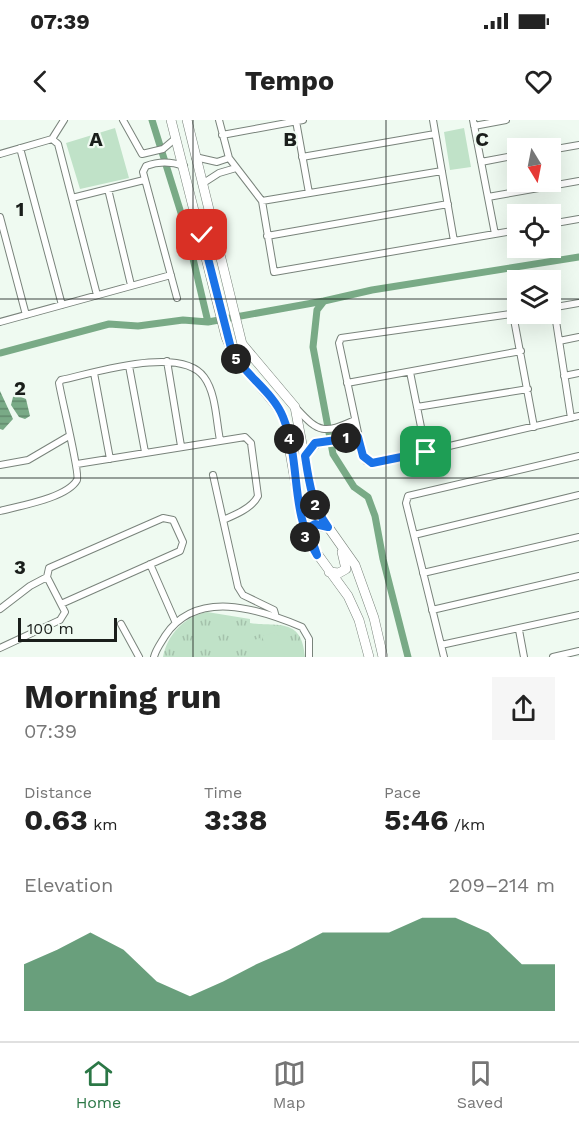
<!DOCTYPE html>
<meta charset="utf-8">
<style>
body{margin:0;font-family:"Work Sans",sans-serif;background:#f6f6f6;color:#222;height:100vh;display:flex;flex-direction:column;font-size:22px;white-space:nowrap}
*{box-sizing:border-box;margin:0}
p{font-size:20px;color:#767676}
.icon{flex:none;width:33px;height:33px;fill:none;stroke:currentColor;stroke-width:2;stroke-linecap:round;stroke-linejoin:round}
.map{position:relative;height:537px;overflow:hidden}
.details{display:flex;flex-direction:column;background:#fff;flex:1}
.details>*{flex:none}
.needle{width:39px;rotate:170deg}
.tools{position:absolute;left:507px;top:18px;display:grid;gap:12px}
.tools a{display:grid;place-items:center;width:54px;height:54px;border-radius:0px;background:#fff;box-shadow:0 6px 24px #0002;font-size:30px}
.scale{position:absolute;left:18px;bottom:15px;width:99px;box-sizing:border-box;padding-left:6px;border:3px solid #1a1e1b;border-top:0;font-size:16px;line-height:21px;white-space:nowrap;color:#1a1e1b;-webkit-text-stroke:4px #effaf1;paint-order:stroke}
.pin{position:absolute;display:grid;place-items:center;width:51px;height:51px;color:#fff;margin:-26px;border-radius:12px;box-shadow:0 3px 9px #0006}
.km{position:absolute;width:30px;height:30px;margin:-15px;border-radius:50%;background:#222;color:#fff;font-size:16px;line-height:30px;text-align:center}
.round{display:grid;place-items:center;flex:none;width:63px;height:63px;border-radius:0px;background:#f6f6f6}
.summary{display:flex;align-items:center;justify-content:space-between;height:102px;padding:0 24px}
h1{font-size:33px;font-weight:700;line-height:45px}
.figures{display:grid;grid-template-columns:repeat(3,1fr);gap:9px;height:102px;padding:6px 24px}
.figures div{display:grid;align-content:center}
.figures b{font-size:30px;font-weight:700}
.figures small{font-size:16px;font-weight:400}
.figures p{font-size:16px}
.chart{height:168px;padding:12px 24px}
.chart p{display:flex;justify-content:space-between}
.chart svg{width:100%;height:108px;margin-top:6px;fill:#2b7746;opacity:.7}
.status{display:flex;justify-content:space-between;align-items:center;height:42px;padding:0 30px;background:#fff;direction:ltr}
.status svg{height:16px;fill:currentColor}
header{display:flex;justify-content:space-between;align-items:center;height:78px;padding:0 24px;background:#fff;font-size:27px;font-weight:700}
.tabs{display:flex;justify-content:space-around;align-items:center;height:84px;border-top:2px solid #e0e0e0;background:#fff;font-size:16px;color:#767676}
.tabs a{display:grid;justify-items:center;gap:3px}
.tabs .selected{color:#2b7746}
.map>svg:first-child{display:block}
.park{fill:url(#park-tufts)}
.garden{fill:#c0e2c8}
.water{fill:url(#water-rules)}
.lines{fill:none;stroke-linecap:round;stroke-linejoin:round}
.canal{stroke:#79aa86;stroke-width:7}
.street-casing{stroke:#79837b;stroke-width:8}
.secondary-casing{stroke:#79837b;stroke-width:10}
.street{stroke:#fff;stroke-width:6}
.secondary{stroke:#fff;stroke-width:9}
.route-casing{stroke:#fff;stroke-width:12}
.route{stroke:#1a73e8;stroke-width:8}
.grid{fill:none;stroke:#1a1e1b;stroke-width:1.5;stroke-opacity:0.55}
.grid-label{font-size:20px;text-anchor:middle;font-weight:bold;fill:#1a1e1b;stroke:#effaf1;stroke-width:4.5;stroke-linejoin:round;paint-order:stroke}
</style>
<div class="status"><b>07:39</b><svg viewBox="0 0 49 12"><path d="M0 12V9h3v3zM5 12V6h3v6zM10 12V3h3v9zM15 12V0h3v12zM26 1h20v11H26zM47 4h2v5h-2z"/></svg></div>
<header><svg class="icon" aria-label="back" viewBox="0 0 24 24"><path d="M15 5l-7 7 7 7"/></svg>Tempo<svg class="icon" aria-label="heart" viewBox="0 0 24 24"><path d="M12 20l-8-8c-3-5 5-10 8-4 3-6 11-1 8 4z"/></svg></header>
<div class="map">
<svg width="579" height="537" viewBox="0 0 579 537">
<defs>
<pattern id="park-tufts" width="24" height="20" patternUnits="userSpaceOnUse" patternTransform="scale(1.5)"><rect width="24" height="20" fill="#c0e2c8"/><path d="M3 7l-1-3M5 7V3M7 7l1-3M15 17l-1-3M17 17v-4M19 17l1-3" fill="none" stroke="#a4c1ab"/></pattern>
<pattern id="water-rules" width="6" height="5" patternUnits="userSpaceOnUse" patternTransform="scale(1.5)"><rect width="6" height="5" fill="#79aa86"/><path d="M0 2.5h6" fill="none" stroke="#628a6d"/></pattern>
</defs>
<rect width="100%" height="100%" fill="#effaf1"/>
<!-- park -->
<path class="park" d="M207 492 250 499V503C278 507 302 497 305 537H163C167 515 185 496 207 492Z"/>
<!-- garden -->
<path class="garden" d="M115 8 129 58 80 69 66 23Z
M464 8 471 47 450 50 444 12Z
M277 512 285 537H269L262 516Z
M260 518 266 537H249L245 523Z"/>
<!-- water -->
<path class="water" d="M0 271 13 299 3 310 0 309Z
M16 275 26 279 30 296 25 299 19 297 11 285 13 277Z"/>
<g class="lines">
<!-- canal -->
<path class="canal" d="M152 0 186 109 208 202
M0 233 109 204 138 206 183 200 208 202 324 181
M408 537 383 439 375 396 368 377 354 367 333 334 313 227 317 190 324 181 372 170 579 137"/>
<defs>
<path id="street" d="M64 0 52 19 58 24 97 175
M123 0 142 34 163 29 176 18
M219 0 229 38 262 81 274 152 518 110
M433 0 454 121
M473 0 495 114
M296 1 309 73
M474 6 506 0
M222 15 303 0
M20 28 62 185
M550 30 579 25
M0 34 52 19
M195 37 217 42 229 38
M302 37 435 14
M481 42 518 35
M202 64 219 53 236 48
M108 69 131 165
M488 77 579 61
M72 78 144 60
M262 81 442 51
M0 97 26 195
M550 104 579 99
M267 116 448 84
M177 178 143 52 146 46C159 41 170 41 184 46
M550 188 579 183
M554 188 571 298
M518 193 341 218 339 223 363 336 366 341 376 343 579 296
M513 194 534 307
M0 202 171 155
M559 221 579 217
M167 241 181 326
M129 246 145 332
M410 252 426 332
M94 253 110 339
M564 256 579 253
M347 263 521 231
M417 287 528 269
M297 289C319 313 324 314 355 300
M305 336C321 316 334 319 358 317
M77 344 245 317 251 323 258 376C252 388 235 395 223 400
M0 345 28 340 69 316
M213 355 238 467 243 475 274 490 276 497
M0 391C19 386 67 378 77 360 80 354 61 276 59 263L61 260C94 253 181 225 204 257 216 273 216 300 220 320
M414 415 579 375
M150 444 175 501
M423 453 579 417
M0 489 30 466 47 457
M432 490 579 456
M121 504 139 537
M519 510 524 537
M441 525 579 495
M0 528 60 500 65 492 47 457 49 448 163 398 173 400 183 422 180 431 61 484
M154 537C156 529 161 523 165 516 196 469 257 488 302 507L309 519V537
M444 537 406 383 408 376 579 336
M553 537 579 531"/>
<path id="secondary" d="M171 0 226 217C241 254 267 267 284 298L305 417 348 476 359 500 369 537
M187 0 242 224 295 287 312 377 319 394 355 445 374 498 383 537
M309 417 307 410 311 405 328 407
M329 452 339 453 346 449 342 432"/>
</defs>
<!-- street casing -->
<use href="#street" class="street-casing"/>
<!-- secondary casing -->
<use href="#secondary" class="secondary-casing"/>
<!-- street -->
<use href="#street" class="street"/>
<!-- secondary -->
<use href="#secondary" class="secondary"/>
</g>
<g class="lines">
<defs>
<path id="route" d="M202 115 232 232C246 256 273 272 283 297 302 344 289 391 317 435L308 408 315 404 328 407C312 385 309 362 305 336L315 323 358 317 363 336 372 343 426 332"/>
</defs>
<!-- route casing -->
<use href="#route" class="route-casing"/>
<!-- route -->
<use href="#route" class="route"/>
</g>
<!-- grid -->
<path class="grid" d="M193 0V537M386 0V537M0 179H518M550 179H579M0 358H579"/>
<g class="grid-label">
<text x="96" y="26">A</text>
<text x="290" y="26">B</text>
<text x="482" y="26">C</text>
<text x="20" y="96">1</text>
<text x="20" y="275">2</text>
<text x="20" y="454">3</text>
</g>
</svg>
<div class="tools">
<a><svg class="needle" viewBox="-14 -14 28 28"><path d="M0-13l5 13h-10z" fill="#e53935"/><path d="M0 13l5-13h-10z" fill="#767676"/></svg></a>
<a><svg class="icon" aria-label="locate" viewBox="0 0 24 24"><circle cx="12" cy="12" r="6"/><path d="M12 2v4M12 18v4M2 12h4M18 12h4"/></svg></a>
<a><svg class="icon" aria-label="layers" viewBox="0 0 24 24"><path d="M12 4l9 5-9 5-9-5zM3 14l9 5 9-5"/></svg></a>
</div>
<div class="scale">100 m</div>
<div class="pin" style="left:426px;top:332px;background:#1e9e55"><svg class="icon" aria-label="arrive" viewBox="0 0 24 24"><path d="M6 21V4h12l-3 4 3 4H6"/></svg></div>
<div class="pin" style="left:202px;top:115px;background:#d93025"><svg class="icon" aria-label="check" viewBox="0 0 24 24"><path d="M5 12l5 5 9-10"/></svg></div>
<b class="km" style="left:346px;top:318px">1</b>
<b class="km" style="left:315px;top:385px">2</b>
<b class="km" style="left:305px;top:417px">3</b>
<b class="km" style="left:289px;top:319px">4</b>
<b class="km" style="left:236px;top:239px">5</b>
</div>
<section class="details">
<div class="summary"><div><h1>Morning run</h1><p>07:39</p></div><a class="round"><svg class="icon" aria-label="share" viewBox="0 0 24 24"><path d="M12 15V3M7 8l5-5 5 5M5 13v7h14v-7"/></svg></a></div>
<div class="figures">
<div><p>Distance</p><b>0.63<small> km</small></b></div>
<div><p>Time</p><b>3:38</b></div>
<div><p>Pace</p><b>5:46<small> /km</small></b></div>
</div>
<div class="chart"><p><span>Elevation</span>209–214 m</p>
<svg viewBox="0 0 160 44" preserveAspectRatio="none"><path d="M0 44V25L10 19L20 12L30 19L40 32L50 38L60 32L70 25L80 19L90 12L100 12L110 12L120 6L130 6L140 12L150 25L160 25V44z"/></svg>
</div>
</section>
<nav class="tabs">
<a class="selected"><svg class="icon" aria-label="home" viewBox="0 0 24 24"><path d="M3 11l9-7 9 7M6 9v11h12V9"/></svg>Home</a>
<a><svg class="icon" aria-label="map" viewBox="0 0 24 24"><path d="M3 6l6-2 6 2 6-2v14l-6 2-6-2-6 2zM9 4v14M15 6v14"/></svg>Map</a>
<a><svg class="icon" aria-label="saved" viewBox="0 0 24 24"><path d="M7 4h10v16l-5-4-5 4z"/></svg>Saved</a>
</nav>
